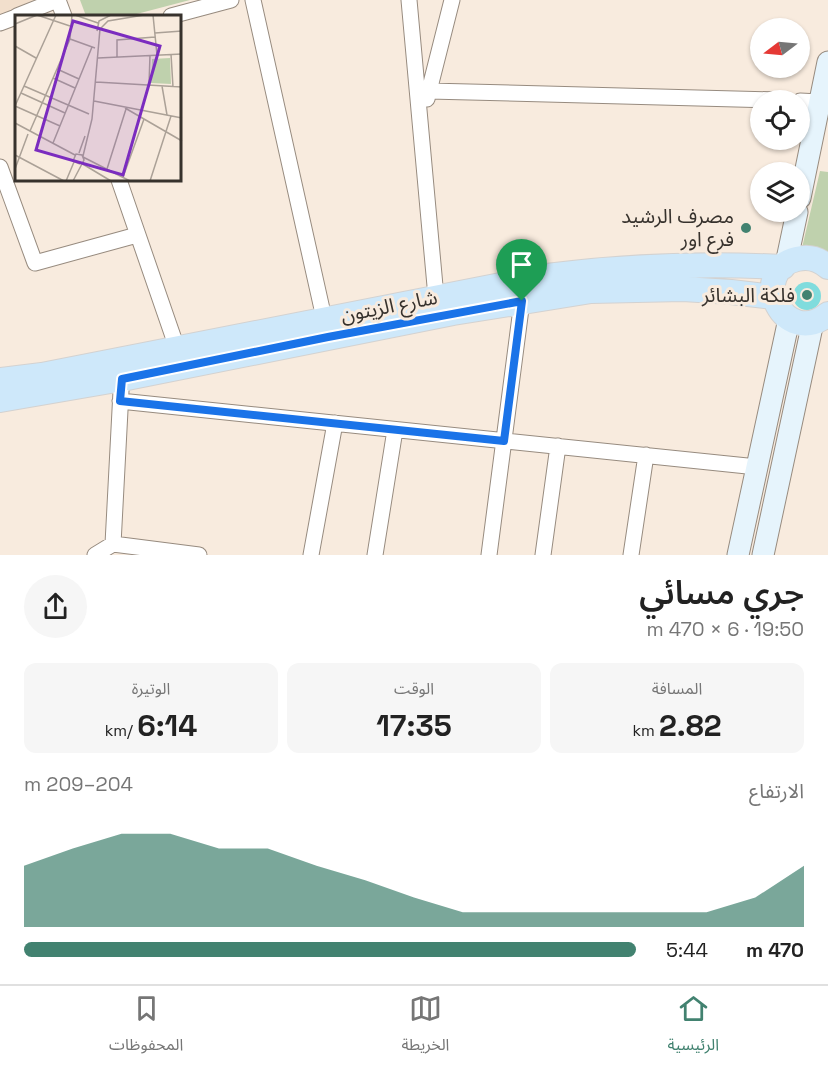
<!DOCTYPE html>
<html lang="ar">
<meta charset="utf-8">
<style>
body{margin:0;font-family:"Space Grotesk","Noto Sans Arabic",sans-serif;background:#f6f6f6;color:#222;direction:rtl;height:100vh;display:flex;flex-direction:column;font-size:22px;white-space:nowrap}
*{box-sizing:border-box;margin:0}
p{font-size:20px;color:#767676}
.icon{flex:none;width:33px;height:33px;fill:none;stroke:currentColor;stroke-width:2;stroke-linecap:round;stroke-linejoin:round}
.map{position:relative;height:555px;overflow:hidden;direction:ltr}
.drawer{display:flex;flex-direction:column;background:#fff;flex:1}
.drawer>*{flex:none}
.needle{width:39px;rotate:254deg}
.tools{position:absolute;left:750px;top:18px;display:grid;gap:12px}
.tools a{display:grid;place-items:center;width:60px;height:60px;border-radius:50%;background:#fff;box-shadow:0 2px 4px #0004;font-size:30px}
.pin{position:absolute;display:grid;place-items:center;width:51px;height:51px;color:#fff;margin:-62px -26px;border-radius:50% 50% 50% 0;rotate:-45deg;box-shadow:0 0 6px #0007}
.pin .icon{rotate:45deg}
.round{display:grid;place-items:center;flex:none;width:63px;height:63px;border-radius:32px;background:#f6f6f6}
.summary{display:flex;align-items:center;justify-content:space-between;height:102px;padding:0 24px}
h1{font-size:33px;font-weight:600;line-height:45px}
.figures{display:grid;grid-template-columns:repeat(3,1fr);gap:9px;height:102px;padding:6px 24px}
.figures div{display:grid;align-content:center;border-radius:12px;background:#f6f6f6;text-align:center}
.figures b{font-size:30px;font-weight:600}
.figures small{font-size:16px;font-weight:400}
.figures p{font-size:16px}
.chart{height:168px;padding:12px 24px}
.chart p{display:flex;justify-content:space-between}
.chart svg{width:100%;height:108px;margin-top:6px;fill:#428270;opacity:.7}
ul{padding:0 24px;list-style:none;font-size:20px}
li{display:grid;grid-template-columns:96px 72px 1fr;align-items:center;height:45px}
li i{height:15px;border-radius:8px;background:#428270}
.menu{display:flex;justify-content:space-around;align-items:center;height:84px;border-top:2px solid #e0e0e0;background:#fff;font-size:16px;color:#767676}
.menu a{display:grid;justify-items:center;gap:3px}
.menu .on{color:#428270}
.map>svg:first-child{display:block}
.built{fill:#f2dfcc}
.green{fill:#bfd1ad}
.water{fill:#80dcdd}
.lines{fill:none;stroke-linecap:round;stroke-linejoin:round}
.street-casing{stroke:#978b7f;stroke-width:17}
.secondary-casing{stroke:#978b7f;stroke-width:23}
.primary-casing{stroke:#d3d2d1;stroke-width:26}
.street{stroke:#fff;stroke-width:15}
.secondary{stroke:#e6f4fc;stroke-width:21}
.primary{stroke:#cee8fa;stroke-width:24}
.route-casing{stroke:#fff;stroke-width:12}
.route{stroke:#1a73e8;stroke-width:8}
.poi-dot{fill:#428270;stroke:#f8ebde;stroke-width:2}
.labels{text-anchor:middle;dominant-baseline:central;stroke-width:6;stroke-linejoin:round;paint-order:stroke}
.poi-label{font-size:20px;fill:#37322d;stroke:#f8ebde;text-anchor:end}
.street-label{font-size:20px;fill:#37322d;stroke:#f8ebde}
.inset-road{fill:none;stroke:#aba197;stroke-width:1.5}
.view{fill:#7b2cbf;fill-opacity:0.15;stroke:#7b2cbf;stroke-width:3}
.inset-edge{fill:none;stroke:#37322d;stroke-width:3}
</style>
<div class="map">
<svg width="828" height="555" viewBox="0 0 828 555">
<rect width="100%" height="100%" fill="#f8ebde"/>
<!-- built -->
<path class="built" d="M0 0H38L0 16Z"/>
<!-- green -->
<path class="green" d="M80 0H190L129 16H86Z
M820 171 828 172V257L801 252Z"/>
<!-- water -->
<path class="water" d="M793 296a14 14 0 1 1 28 0a14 14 0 1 1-28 0Z"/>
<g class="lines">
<defs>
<path id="street" d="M58 0 64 16
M253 0 324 318
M409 0 436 297
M17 16 57 0
M171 16 231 0
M0 23 16 17
M429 91 778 100
M427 99 452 0
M800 101 820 102
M0 167 35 263 137 235
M119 180 177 348
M120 401 757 467
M113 544 121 391
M95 555 113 544 199 555
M311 555 335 423
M375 555 395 430
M489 555 522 301
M543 555 558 446
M631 555 646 455"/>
<path id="secondary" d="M800 198 828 62
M786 264 797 212
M738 555 789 319
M763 555 813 322"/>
<path id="primary" d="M828 267C819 259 809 256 797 259 747 271 784 350 828 314
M0 380 42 375 547 276C625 266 704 263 783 267
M0 400 122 379 453 313 591 291 683 289 731 292 773 297"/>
</defs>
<!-- street casing -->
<use href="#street" class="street-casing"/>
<!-- secondary casing -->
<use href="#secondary" class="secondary-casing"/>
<!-- primary casing -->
<use href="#primary" class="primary-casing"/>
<!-- street -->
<use href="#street" class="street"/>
<!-- secondary -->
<use href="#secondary" class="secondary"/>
<!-- primary -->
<use href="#primary" class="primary"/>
</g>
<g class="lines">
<defs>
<path id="route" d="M522 301 504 441 120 401 122 379 328 337Z"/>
</defs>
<!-- route casing -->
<use href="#route" class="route-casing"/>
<!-- route -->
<use href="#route" class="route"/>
</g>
<!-- markers -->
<g class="poi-dot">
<circle cx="746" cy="228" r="6"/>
<circle cx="807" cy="295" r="6"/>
</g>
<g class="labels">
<!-- poi labels -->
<g class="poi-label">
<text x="734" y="216">مصرف الرشيد<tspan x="734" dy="23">فرع اور</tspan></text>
<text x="795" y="295">فلكة البشائر</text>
</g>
<!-- street labels -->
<g class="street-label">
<text transform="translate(389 306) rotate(-11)">شارع الزيتون</text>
</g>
</g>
<!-- overview -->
<g transform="translate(15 15)">
<rect width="166" height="166" fill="#f8ebde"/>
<path d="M155 43 156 69 136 68 137 44Z" fill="#bfd1ad"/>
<path class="inset-road" d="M22 0 55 11M60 0 83 8M138 0 142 40M0 9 22 0M82 16 84 6 96 0M140 18 167 16M55 24 80 33M0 31 21 43M156 39 158 72M102 42V25L140 22M83 43 167 39M42 54 64 64M38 63 60 73M81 67 167 72M134 70 135 40M9 71 74 99M147 71 152 100M6 78 50 98M79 86 167 103M0 91 41 0M0 91 45 111M110 93 167 126M0 108 60 140M15 116 55 24 57 0M38 128 77 32M64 138 70 121M0 140 49 166M68 141 77 104 85 14 93 6 129 0M68 142 115 166M66 148 96 166M0 154 13 119M92 154 111 94M108 162 129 104M51 166 59 147M58 166 69 145 67 140 61 139 58 146 65 149M135 166 156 101"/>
<path class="view" d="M58 6 145 31 108 160 21 135Z"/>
<rect width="166" height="166" class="inset-edge"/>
</g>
</svg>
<div class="tools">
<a><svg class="needle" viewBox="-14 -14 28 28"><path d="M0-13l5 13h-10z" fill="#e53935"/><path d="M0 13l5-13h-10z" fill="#767676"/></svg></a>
<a><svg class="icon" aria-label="locate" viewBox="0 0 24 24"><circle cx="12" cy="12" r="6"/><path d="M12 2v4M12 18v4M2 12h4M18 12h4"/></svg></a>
<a><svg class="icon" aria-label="layers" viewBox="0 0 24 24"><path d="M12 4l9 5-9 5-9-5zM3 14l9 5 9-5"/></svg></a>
</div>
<div class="pin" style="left:522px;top:301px;background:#1e9e55"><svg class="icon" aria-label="arrive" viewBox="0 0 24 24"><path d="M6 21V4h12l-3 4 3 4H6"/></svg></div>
</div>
<section class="drawer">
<div class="summary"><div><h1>جري مسائي</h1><p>19:50 · 6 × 470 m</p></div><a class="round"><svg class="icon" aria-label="share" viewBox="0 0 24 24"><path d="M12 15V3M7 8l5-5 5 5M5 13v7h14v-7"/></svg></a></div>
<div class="figures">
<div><p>المسافة</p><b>2.82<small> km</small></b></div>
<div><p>الوقت</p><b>17:35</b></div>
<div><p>الوتيرة</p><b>6:14<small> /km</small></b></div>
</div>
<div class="chart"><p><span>الارتفاع</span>204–209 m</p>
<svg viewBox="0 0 160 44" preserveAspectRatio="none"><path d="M0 44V19L10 12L20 6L30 6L40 12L50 12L60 19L70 25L80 32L90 38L100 38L110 38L120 38L130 38L140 38L150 32L160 19V44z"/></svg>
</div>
<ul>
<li><b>470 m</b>5:44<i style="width:100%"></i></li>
</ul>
</section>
<nav class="menu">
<a class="on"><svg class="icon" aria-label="home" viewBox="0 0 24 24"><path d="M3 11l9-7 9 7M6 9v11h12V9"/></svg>الرئيسية</a>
<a><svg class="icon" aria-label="map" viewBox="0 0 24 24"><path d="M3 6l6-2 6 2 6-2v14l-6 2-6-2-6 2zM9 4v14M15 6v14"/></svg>الخريطة</a>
<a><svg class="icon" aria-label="saved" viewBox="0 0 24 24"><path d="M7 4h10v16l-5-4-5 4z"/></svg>المحفوظات</a>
</nav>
